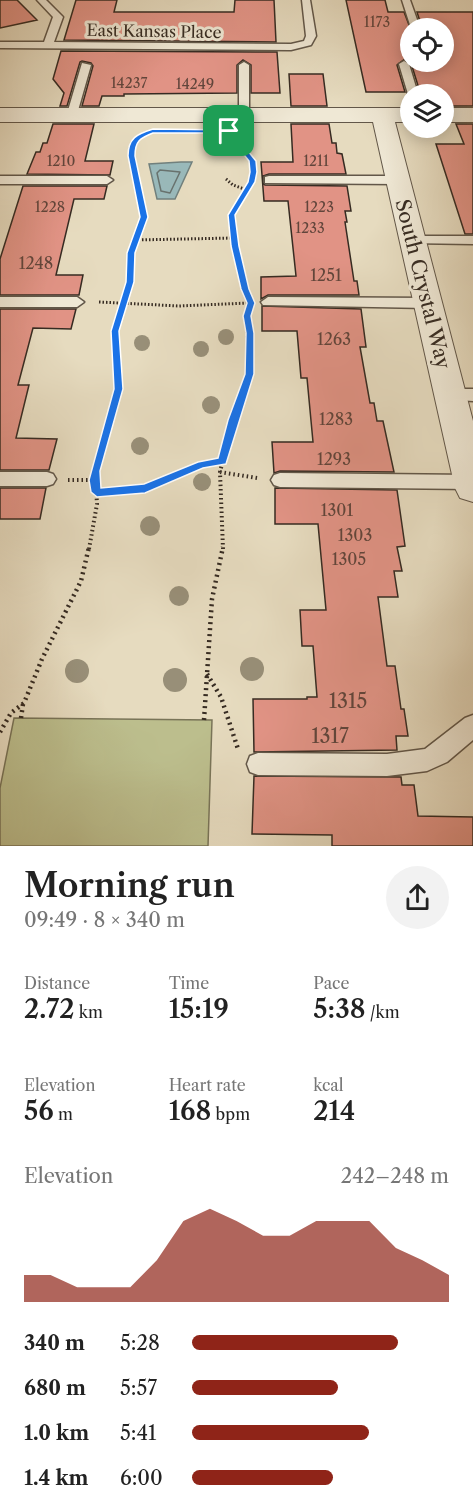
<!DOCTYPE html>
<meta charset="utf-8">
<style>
body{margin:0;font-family:"Libre Caslon Text",serif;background:#f2f2f2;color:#222;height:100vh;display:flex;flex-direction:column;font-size:22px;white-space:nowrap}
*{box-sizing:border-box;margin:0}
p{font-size:20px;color:#767676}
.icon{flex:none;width:33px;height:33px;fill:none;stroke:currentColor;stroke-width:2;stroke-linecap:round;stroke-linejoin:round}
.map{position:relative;height:846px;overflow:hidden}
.panel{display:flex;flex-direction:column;background:#fff;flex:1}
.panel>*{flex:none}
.buttons{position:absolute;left:400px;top:18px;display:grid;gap:12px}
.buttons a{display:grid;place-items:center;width:54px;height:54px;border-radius:50%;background:#fff;box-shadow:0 3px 15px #0003;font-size:30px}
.pin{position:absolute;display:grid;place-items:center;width:51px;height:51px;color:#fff;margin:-26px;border-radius:12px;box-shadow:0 3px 9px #0006}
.round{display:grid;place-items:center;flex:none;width:63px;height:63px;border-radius:32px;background:#f2f2f2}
.summary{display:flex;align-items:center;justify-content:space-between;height:102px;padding:0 24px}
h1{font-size:33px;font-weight:600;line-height:45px}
.stats{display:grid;grid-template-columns:repeat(3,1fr);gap:9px;height:102px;padding:6px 24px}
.stats div{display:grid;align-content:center}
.stats b{font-size:26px;font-weight:600}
.stats small{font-size:16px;font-weight:400}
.stats p{font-size:16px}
.chart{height:168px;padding:12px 24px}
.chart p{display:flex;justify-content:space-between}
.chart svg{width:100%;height:108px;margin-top:6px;fill:#8f2418;opacity:.7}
ul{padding:0 24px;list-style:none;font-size:20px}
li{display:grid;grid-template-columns:96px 72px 1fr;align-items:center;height:45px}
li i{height:15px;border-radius:8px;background:#8f2418}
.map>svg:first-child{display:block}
.green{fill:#bcbe8d;stroke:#797458;stroke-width:1.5}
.water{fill:#99b9ba;stroke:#71807d;stroke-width:1.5}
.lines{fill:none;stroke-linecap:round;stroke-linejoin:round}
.shore{stroke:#68726e;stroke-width:1.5}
.building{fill:#e19385;stroke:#362b22;stroke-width:1.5}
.lane-casing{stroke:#625749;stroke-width:3}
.street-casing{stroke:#625749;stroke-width:2}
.path-far3{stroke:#362b22;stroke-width:2;stroke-dasharray:1 1.5;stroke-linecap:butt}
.path-far2{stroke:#362b22;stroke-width:3;stroke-dasharray:1.5 2;stroke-linecap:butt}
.path-far1{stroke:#362b22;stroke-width:4;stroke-dasharray:1.5 3;stroke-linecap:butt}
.path{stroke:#362b22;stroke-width:4.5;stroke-dasharray:2 4;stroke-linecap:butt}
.lane{fill:#efe8d5;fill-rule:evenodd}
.street{fill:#efe8d5;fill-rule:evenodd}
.tree{fill:#988f78}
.route{fill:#1a73e8;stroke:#fff;stroke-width:1.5;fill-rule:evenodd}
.labels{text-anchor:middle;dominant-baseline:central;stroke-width:6;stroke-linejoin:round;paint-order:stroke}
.far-number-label{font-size:14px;fill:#61453b}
.far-street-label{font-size:16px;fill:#362b22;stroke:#efe8d5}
.number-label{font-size:16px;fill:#61453b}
.street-label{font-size:20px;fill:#362b22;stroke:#efe8d5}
.near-number-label{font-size:20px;fill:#61453b}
</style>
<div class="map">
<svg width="473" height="846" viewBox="0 0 473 846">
<rect width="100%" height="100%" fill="#e6dbbf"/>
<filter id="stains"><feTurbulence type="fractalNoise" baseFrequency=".00333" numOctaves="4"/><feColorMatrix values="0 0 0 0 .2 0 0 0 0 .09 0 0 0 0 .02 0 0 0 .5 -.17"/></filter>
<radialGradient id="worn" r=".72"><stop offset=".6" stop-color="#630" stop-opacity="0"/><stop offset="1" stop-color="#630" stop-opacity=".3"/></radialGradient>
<!-- green -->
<path class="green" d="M14 718 212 720 208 846H0V788Z"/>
<!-- water -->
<path class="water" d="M181 162H192L175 199H157L149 164Z"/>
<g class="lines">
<!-- shore -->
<path class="shore" d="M160 170 180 172 170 193 161 191 157 173Z"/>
</g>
<!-- building -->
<path class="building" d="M0 0H17L37 20 0 28Z
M76 0H117L114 12H234L235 0H274L276 42 64 40Z
M346 0H385L388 12H404L411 30V62H444V28H422L417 12H473V106H450L445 94 420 92 411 63 405 59 397 65 405 92H366Z
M61 51 277 52 280 93H251V65L243 60 237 65V93L124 94V96H102L99 106H82L93 66 91 63 82 61 80 62 67 106H60L64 93 53 79Z
M289 74H323L327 106H291Z
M53 124H94L85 161H113L110 175 27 174 36 152H40L43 143H47Z
M291 124H329L332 143H336L337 153 342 154 346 174H269L263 176V183L265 185 347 186 351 211H345L347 222H345L354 281H357L359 295H268L261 299V277L296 276 288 201H264L261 162H293Z
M456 124H473V234H465L436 144H464Z
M23 186H107L104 199H74L56 275H83L79 295H0V259Z
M262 306 361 309 366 347H360L370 403H374L377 421H383L394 472 280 471 274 473 272 442H313L307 378H301L297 331H262Z
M0 309H76L71 329 33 328 18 385H29L16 438 57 439 49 470H0Z
M0 488H46L40 519H0Z
M275 488 397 490 405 546 397 547 402 571H394L398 597H378L387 666H395L401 709H404L408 736H396L397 750 254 752 253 699H307V697H317L313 646H302L300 610H326L318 524H275Z
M254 776 401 777 402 785H414L418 816 473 817V846H332V835L252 834Z"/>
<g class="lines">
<defs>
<path id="lane" d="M37 0H46L63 17 54 42 291 44 304 41 306 36 302 0H310L316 36 311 45 291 50 0 48V42H44L53 17Z
M402 0H410L420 28H411Z
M404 61 409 64 418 94H411V97L408 94 399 64Z
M244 62 249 65V115L244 118 239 115V65Z
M82 63 91 65 77 114 72 117 67 114Z
M0 176H107L113 180 107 184H0Z
M269 176H398L404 180 398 184 265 183V177Z
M412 236H473V244L407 243 405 240Z
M0 297H77L84 302 77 307H0Z
M268 297 428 298 435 303 428 308 263 305 261 302Z
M450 389H473V401L444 399 442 395 444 391Z
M0 472H47L53 474 56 479 53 484 47 486H0Z
M280 473 472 475 473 489 280 487 274 485 271 480 274 475Z
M473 715V740L447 762 427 771 387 776 258 775 250 772 247 764 250 756 258 753 387 754 425 749 465 718Z"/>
<path id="street" d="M0 108H411V122H395L473 421V502L460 498 455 488 373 122H0Z
M444 108H473V122H444Z"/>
</defs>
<!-- lane casing -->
<use href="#lane" class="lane-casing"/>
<!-- street casing -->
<use href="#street" class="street-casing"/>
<!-- path-far3 -->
<path class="path-far3" d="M233 136 236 139"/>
<!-- path-far2 -->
<path class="path-far2" d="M234 138 249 156 253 167
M226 179 233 185 247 190
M135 240 233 238
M248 297 231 223 234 210 251 183
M99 302 179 306 248 303
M247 312V318
M119 318 130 282 131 253 144 217 130 151 136 139"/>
<!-- path-far1 -->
<path class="path-far1" d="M220 472 257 478
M68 480H94
M97 492 145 488 201 464 222 461
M89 549 97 504 95 471 117 401 115 331 119 317
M223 549 220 472 233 420 249 374 247 317"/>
<!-- path -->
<path class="path" d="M207 674 221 697 238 749
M21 718 23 704
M204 720 212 599 223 547
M0 732 11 713 24 703 42 659 81 581 89 547"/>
<!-- lane -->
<use href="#lane" class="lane"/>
<!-- street -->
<use href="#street" class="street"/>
</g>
<!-- trees -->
<g class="tree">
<circle cx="226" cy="337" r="8"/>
<circle cx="142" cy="343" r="8"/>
<circle cx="201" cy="349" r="8"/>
<circle cx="211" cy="405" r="9"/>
<circle cx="140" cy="446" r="9"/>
<circle cx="202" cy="482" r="9"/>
<circle cx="150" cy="526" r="10"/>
<circle cx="179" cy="596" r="10"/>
<circle cx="252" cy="669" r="12"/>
<circle cx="77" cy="671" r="12"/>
<circle cx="175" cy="680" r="12"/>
</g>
<!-- route -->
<path class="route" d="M153 129 231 130 256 161 257 172 255 182 235 215 239 246 249 289 255 303 251 316 254 333V374L226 464 203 468 145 493 97 497 91 492 89 480 114 389 111 331 126 282 127 253 140 217 128 156C128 138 137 134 153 129ZM153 133H227L249 161 250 172 248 182 228 215 231 246 241 289 247 303 243 316 246 333 245 374 228 420 218 458 198 462 144 484 101 488 100 471 123 389 119 331 134 282 135 253 148 217 135 156C135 141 140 138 153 133Z"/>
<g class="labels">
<!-- far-number labels -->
<g class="far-number-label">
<text x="377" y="22">1173</text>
<text x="129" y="83">14237</text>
<text x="195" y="84">14249</text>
<text x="61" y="161">1210</text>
<text x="316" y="161">1211</text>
<text x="50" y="207">1228</text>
<text x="319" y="207">1223</text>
<text x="310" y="228">1233</text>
</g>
<!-- far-street labels -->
<g class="far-street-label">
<text transform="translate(154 31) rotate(1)">East Kansas Place</text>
</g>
<!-- number labels -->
<g class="number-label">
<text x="36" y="263">1248</text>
<text x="326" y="275">1251</text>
<text x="334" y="339">1263</text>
<text x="336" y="419">1283</text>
<text x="334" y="459">1293</text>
<text x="337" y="510">1301</text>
<text x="355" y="535">1303</text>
<text x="349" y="559">1305</text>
</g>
<!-- street labels -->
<g class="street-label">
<text transform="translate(423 284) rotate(76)">South Crystal Way</text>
</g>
<!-- near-number labels -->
<g class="near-number-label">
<text x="348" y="701">1315</text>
<text x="330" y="736">1317</text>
</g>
</g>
<rect width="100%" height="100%" filter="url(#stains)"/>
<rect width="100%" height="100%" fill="url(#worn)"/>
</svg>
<div class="buttons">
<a><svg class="icon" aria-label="locate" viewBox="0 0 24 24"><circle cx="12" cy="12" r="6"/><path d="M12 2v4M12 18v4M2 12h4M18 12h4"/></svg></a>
<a><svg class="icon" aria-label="layers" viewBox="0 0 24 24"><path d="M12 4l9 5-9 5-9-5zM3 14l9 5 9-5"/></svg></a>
</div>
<div class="pin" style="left:229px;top:131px;background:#1e9e55"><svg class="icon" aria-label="arrive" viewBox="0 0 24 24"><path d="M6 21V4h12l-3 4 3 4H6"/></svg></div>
</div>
<section class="panel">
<div class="summary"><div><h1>Morning run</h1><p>09:49 · 8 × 340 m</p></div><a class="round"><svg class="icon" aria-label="share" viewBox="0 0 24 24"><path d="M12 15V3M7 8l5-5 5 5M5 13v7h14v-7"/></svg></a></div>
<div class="stats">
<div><p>Distance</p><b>2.72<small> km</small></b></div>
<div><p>Time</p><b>15:19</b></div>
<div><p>Pace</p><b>5:38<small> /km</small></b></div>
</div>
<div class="stats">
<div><p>Elevation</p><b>56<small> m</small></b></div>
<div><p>Heart rate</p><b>168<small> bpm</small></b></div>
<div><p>kcal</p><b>214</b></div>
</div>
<div class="chart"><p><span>Elevation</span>242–248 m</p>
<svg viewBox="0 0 160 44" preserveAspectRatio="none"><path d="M0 44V33L10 33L20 38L30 38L40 38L50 27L60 11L70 6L80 11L90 17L100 17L110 11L120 11L130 11L140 22L150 27L160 33V44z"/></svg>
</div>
<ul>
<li><b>340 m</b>5:28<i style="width:80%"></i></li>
<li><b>680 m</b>5:57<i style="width:57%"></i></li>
<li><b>1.0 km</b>5:41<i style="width:69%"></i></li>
<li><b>1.4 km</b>6:00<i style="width:55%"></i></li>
</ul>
</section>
